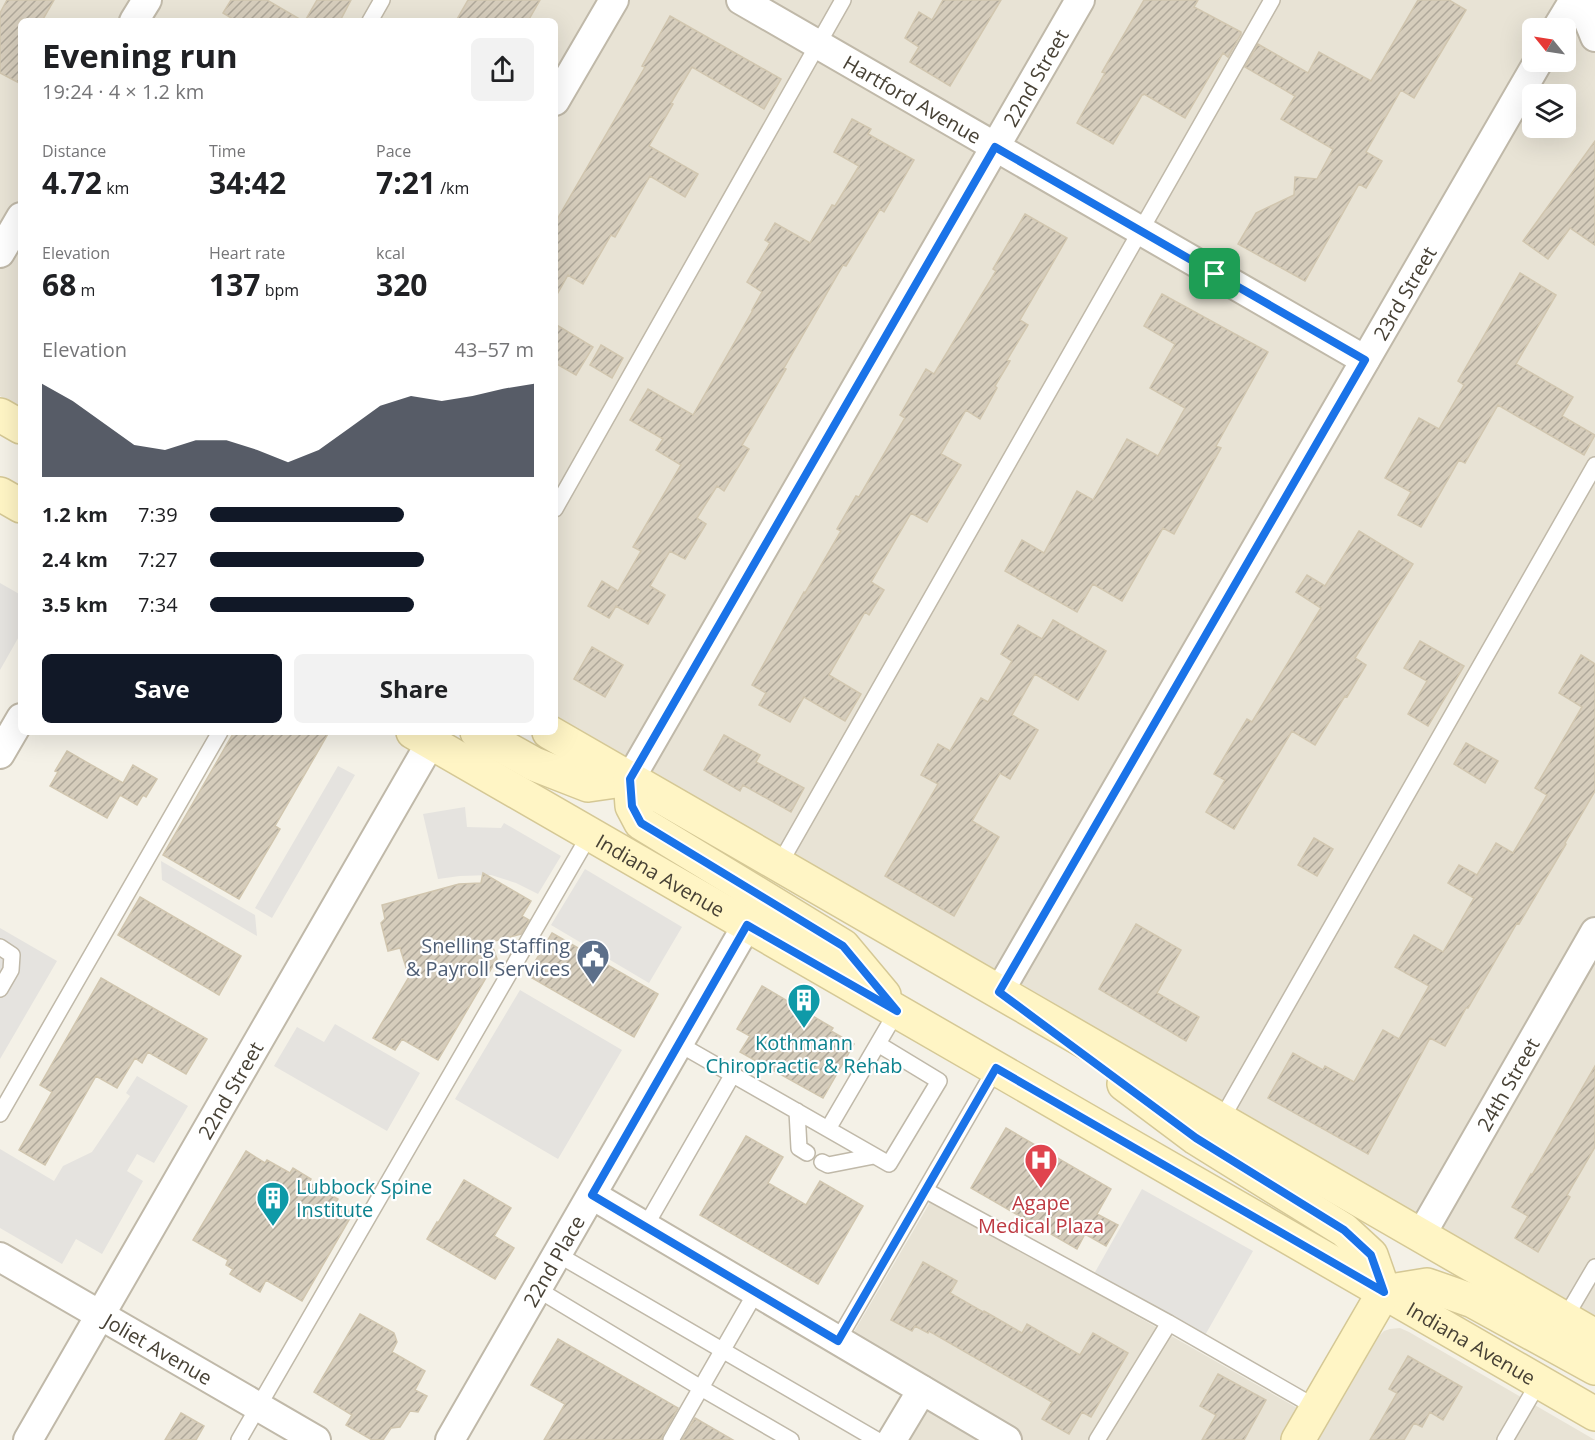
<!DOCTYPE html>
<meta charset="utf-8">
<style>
body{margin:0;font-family:"Open Sans",sans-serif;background:#f2f2f2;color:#202124;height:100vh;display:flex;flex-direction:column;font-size:22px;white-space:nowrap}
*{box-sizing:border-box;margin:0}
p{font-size:20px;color:#757577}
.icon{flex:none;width:33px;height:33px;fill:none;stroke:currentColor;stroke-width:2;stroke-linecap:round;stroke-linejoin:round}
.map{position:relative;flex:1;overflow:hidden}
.details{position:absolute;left:18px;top:18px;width:540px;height:717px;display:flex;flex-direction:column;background:#fff;border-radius:9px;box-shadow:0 6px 24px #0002}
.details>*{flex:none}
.needle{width:39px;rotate:300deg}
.controls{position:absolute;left:1522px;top:18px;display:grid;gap:12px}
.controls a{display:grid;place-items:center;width:54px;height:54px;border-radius:9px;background:#fff;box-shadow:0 6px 24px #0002;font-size:30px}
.pin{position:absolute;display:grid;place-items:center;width:51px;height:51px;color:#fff;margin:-26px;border-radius:12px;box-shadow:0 3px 9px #0006}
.round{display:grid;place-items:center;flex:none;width:63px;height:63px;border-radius:9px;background:#f2f2f2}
.head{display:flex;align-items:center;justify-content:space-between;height:102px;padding:0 24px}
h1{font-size:33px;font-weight:700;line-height:45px}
.stats{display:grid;grid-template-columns:repeat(3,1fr);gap:9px;height:102px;padding:6px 24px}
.stats div{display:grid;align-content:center}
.stats b{font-size:30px;font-weight:700}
.stats small{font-size:16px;font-weight:400}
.stats p{font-size:16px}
.chart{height:168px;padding:12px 24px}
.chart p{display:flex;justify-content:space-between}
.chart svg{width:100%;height:108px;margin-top:6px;fill:#111827;opacity:.7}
.button{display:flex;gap:12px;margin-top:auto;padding:12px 24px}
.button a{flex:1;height:69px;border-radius:9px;background:#111827;color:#fff;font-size:24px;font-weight:700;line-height:69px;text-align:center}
.button a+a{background:#f2f2f2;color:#202124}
ul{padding:0 24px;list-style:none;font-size:20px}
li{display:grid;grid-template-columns:96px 72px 1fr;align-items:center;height:45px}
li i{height:15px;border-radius:8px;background:#111827}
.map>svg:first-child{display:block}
.residential{fill:#e8e3d5;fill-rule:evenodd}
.parking{fill:#e5e3df}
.building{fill:url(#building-hatch);stroke:#d1c6af;stroke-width:1.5}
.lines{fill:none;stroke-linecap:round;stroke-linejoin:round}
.lane-casing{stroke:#c0b9a9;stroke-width:18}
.street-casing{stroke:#c0b9a9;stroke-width:32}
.secondary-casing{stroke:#d5c895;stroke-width:36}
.lane{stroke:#fff;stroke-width:15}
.street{stroke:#fff;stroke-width:28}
.secondary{stroke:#fff5c5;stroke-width:33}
.route-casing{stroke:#fff;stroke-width:12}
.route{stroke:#1a73e8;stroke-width:8}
.labels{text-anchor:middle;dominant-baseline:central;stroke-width:4.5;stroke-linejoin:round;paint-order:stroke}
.street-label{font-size:20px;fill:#474135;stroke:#fff}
.service-label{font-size:20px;fill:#4e5e75;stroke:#fff;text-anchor:end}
.culture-label{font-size:20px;fill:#0d838f;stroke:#fff}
.health-label{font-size:20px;fill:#be3a42;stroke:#fff}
</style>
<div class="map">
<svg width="1595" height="1440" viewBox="0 0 1595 1440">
<defs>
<pattern id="building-hatch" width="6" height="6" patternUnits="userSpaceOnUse" patternTransform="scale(1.5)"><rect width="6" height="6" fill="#d6cdbc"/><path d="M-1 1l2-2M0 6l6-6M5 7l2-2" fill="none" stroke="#afa89a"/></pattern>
</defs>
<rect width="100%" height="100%" fill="#f4f1e7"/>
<!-- residential -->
<path class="residential" d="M0 0H1595V1316L555 716V21H21V408L0 396ZM1533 28H1566V62H1533ZM1533 94H1566V128H1533Z
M932 1199 1327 1425 1379 1336 1384 1331 1390 1329 1400 1328 1409 1332 1595 1440H907L937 1387 851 1337Z"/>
<!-- parking -->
<path class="parking" d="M0 583 21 595V633L0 670Z
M338 766 355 775 272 918 255 908Z
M465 807 467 827 501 828 504 823 561 856 538 894 516 883 491 875 460 876 438 879 423 814Z
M161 861 255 915 257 936 162 880Z
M585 869 682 927 649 983 551 925Z
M0 928 57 961 0 1059Z
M520 990 622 1050 558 1159 455 1099Z
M335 1024 420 1073 387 1131 274 1066 297 1027 324 1042Z
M137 1076 188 1106 154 1163 137 1154 127 1171 143 1181 102 1254 76 1239 62 1264 0 1228V1149L54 1181 63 1166 92 1152 130 1096 126 1093Z
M1142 1189 1253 1251 1204 1337 1094 1274Z"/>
<!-- building -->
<path class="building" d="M7 0H54L42 21H21V84L0 73V13Z
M231 0H267L303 21H236L223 13Z
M317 0H351L340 21H305Z
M468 0H540L528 21H456Z
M943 0H1001L950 86 910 62 919 47 905 38 919 12 932 20Z
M1144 0H1198L1194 7 1241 32V34L1228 57 1223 53 1185 118 1144 94 1143 95H1142L1113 144 1077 123 1105 73 1102 72Z
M1418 0H1449L1466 10 1414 98 1401 90 1366 152 1382 161 1366 188 1359 184 1305 281 1238 244 1256 213 1294 195 1295 177 1317 179 1333 149 1281 119 1295 96 1245 67 1258 44 1308 73 1319 52 1371 81Z
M670 16 781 79 764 109 692 67 671 103 673 104 649 146 698 174 685 197 650 176 615 237 611 235 583 284 568 275 555 298V223L645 67 642 66Z
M852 119 871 129 868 134 914 160 884 212 880 209 846 266 843 265 784 368 786 369 742 445 749 449 724 491 717 486 697 518 706 524 685 559 670 551 650 586 665 595 648 624 616 606 609 618 588 606 602 581 618 591 641 551 633 547 681 465 656 450 663 439 630 420 648 389 693 415 753 310H752L762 292 747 282 770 243 765 240 775 223 810 243 832 205 835 206 859 166 834 152Z
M1595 141V245L1570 228 1548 259 1523 241Z
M1025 214 1067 238 1020 320 1028 325 1007 360 1010 361 995 386 997 388 980 419 966 410 941 454 961 465 927 522 911 513 871 582 884 590 869 615 865 612 829 675 861 694 845 721 804 697 790 722 759 705 766 693 752 685 804 592 805 593 841 531 837 529 856 496 859 497 905 418 900 415 926 369 934 374 996 271 993 269Z
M1520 273 1556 295 1516 364 1573 397 1562 416 1595 435 1584 455 1498 405 1465 463 1459 460 1421 527 1398 515 1411 492 1385 478 1419 418 1439 429 1464 385 1458 381Z
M1162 294 1268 352 1216 446 1221 448 1174 534 1163 528 1122 601 1093 584 1077 612 1005 571 1022 540 1044 553 1077 491 1093 500 1127 439 1158 456 1185 408 1150 388 1175 344 1144 326Z
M555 324 593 347 576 375 555 363Z
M601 345 623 358 612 378 590 365Z
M1359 531 1413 564 1355 658 1366 665 1347 697 1345 696 1315 745 1292 731 1234 829 1206 812 1225 780 1214 774 1247 719 1252 722 1321 608 1296 592 1307 575 1325 586Z
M1053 620 1106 651 1078 700 1035 674 1012 715 1038 730 1010 779 1000 773 972 821 999 837 954 916 885 876 938 784 921 775 938 744 950 751 981 698 988 702 1012 661 1001 654 1018 625 1042 639Z
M1420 641 1464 666 1428 726 1408 714 1427 681 1404 668Z
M592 647 623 665 605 697 574 679Z
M1581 655 1595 664V791L1565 843 1566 844 1519 924 1517 923 1468 1008H1466L1445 1046 1430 1038 1368 1154 1268 1098 1293 1053 1323 1070 1325 1066 1354 1082 1383 1030 1399 1039 1429 986 1395 967 1414 935 1443 952 1474 898 1448 883 1459 865 1477 875 1496 843 1513 853 1547 795 1535 788 1582 707 1559 693Z
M234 732H329L275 826 280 829 239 899 163 855Z
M724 735 760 755 756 762 804 788 791 812 743 785 740 791 704 770Z
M1466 743 1498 761 1485 783 1454 764Z
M67 751 123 783 133 765 157 779 146 797 143 795 137 805 120 795 107 818 50 786 58 772 55 771Z
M1314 838 1333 849 1317 876 1298 865Z
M483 873 531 901 522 916 529 920 521 934 491 942 497 959 438 1060 402 1039 395 1050 373 1038 409 977 400 948 388 951 381 923 385 919 382 905 459 884 481 883Z
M140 897 241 956 219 995 118 935Z
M1136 924 1181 950 1157 993 1199 1017 1186 1041 1099 989Z
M552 933 658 994 634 1037 527 975Z
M101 978 207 1039 186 1074 148 1052 142 1063 135 1058 117 1088 96 1076 45 1165 19 1150 52 1092 40 1085Z
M762 986 833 1028 831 1031 854 1044 823 1098 740 1052 750 1036 737 1029Z
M1595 1066V1147L1567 1195 1570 1197 1538 1252 1515 1238 1528 1216 1512 1207 1531 1174 1532 1175Z
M1006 1128 1111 1189 1097 1214 1118 1225 1106 1246 1085 1234 1077 1249 971 1188Z
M746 1136 783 1157 768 1183 806 1205 820 1181 863 1206 818 1284 700 1215Z
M246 1151 265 1163 267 1160 290 1173 293 1168 311 1179 309 1183 338 1199 336 1203 353 1213 302 1301 266 1280 260 1292 230 1274 233 1269 226 1265 228 1260 193 1240Z
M464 1180 511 1208 494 1236 514 1248 495 1279 427 1239 437 1222 438 1223Z
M923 1262 957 1281 950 1293 983 1312 984 1311 1022 1333 1027 1324 1080 1355 1093 1333 1128 1353 1091 1417 1082 1412 1069 1434 1042 1419 1052 1402 929 1331 928 1333 915 1326 912 1331 891 1320Z
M360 1314 394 1333 397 1342 392 1352 425 1371 415 1390 427 1396 418 1412 410 1411 400 1427 391 1428 383 1440H372L346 1425 352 1415 314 1392Z
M558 1339 678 1408 663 1435 661 1440H544L565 1404 531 1385Z
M1408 1356 1462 1387 1443 1420 1430 1412 1422 1427 1414 1423 1404 1440H1370L1397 1393 1389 1389Z
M1218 1374 1266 1400 1244 1440H1202L1216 1415 1200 1406Z
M181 1413 204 1426 196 1440H165Z
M695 1418 733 1440H682Z"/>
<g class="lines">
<defs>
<path id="lane" d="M370 21 382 0
M555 509 843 0
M779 865 1272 0
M0 947 12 955 11 970 0 989
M679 1044 889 1164 939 1081 878 1044
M797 1111 799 1148 807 1153
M0 1114 220 732
M1221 1120 1595 465
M828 1129 897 1011
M822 1162 828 1165 874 1156
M925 1190 1169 1323 1317 1408
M645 1227 733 1074
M557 1254 877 1440
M537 1289 701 1388 791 1440
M1565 1318 1595 1267
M838 1340 996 1068
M239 1440 590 834
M671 1440 756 1292
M1097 1440 1169 1323
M1505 1440 1539 1382"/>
<g id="street">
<path id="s1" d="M741 0 1365 360"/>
<path d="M1580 0 1595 37"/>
<path d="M134 21 147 0"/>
<path d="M1557 28 1574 0"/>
<path d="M555 101 614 0"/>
<path d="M0 253 21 217"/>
<path d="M0 754 21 718"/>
<path id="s2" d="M630 779 1080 0"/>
<path id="s3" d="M999 992 1538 62"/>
<path d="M592 1195 1007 1440"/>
<path id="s4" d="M1421 1235 1595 932"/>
<path id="s5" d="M0 1257 316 1440"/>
<path id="s6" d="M28 1440 431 742"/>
<path id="s7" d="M450 1440 747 925"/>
<path d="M892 1440 922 1390"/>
</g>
<g id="secondary">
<path d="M0 415 21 427"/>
<path d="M0 494 21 506"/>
<path id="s8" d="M413 732 1595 1414"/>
<path d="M477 732 534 764 588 785 630 779"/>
<path d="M549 732 1595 1336"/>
<path d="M630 779 632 806 641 823 843 946 884 995"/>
<path d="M1124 1084 1196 1138 1344 1230 1371 1255 1384 1292"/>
<path d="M1384 1292 1427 1285 1473 1301 1595 1368"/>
<path d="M1298 1440 1384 1292"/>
</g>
</defs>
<!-- lane casing -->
<use href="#lane" class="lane-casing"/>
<!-- street casing -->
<use href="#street" class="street-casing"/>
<!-- secondary casing -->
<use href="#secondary" class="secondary-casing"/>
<!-- lane -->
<use href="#lane" class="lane"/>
<!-- street -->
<use href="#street" class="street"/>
<!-- secondary -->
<use href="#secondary" class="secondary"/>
</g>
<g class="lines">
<defs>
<path id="route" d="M995 147 1365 360 999 992 1196 1138 1344 1230 1371 1255 1384 1292 996 1068 838 1341 592 1195 747 925 897 1011 843 946 641 823 632 806 630 779Z"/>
</defs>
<!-- route casing -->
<use href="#route" class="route-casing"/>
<!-- route -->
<use href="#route" class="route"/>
</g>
<!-- icons -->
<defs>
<symbol id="civic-pin" viewBox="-11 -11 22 30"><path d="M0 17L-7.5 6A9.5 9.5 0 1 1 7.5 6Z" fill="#5c6f8a" stroke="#fff"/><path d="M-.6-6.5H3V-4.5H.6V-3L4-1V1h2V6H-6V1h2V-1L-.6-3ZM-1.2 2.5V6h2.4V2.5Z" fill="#fff"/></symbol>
<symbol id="building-pin" viewBox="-11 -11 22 30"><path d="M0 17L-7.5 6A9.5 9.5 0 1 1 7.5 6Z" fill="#0f9aa8" stroke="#fff"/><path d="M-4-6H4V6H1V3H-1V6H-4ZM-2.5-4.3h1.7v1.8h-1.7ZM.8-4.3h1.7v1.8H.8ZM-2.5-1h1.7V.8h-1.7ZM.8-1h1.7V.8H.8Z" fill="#fff"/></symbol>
<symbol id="hospital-pin" viewBox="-11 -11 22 30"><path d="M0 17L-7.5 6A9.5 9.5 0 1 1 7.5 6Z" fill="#e0444e" stroke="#fff"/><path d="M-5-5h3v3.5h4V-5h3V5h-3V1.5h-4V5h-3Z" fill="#fff"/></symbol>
</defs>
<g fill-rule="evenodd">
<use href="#civic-pin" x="574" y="937" width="38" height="52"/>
<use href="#building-pin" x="785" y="981" width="38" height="52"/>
<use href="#hospital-pin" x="1022" y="1141" width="38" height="52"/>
<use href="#building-pin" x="254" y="1179" width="38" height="52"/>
</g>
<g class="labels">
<!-- street labels -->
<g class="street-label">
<text stroke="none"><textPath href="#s2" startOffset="810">22nd Street</textPath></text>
<text stroke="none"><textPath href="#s1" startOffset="198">Hartford Avenue</textPath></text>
<text stroke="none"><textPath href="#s3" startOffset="808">23rd Street</textPath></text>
<text stroke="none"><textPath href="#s8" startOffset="286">Indiana Avenue</textPath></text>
<text stroke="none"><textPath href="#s4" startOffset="174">24th Street</textPath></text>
<text stroke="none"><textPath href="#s6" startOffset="404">22nd Street</textPath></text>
<text stroke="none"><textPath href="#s7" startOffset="207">22nd Place</textPath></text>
<text stroke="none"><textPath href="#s8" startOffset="1222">Indiana Avenue</textPath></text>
<text stroke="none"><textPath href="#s5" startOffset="183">Joliet Avenue</textPath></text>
</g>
<!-- service labels -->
<g class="service-label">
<text x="570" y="945">Snelling Staffing<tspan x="570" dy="23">&amp; Payroll Services</tspan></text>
</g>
<!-- culture labels -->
<g class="culture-label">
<text x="804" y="1042">Kothmann<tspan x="804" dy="23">Chiropractic &amp; Rehab</tspan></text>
<text x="296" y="1186" text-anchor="start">Lubbock Spine<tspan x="296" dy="23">Institute</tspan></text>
</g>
<!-- health labels -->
<g class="health-label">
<text x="1041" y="1202">Agape<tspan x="1041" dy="23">Medical Plaza</tspan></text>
</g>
</g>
</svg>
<div class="controls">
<a><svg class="needle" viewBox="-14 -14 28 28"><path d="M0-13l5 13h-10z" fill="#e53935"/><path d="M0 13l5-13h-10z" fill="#757577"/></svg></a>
<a><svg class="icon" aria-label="layers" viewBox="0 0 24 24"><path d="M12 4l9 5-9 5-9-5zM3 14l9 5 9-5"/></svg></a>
</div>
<div class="pin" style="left:1215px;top:274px;background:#1e9e55"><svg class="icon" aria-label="arrive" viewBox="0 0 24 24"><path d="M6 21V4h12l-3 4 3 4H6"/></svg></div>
<section class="details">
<div class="head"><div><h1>Evening run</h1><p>19:24 · 4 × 1.2 km</p></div><a class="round"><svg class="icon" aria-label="share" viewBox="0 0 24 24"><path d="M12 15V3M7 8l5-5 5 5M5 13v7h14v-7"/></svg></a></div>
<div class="stats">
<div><p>Distance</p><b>4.72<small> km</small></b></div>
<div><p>Time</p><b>34:42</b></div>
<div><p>Pace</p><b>7:21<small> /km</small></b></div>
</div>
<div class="stats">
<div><p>Elevation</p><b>68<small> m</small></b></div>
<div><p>Heart rate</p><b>137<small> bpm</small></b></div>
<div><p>kcal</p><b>320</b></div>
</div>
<div class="chart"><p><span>Elevation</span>43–57 m</p>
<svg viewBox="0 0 160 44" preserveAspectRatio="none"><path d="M0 44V6L10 13L20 22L30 31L40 33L50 29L60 29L70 33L80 38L90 33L100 24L110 15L120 11L130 13L140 11L150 8L160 6V44z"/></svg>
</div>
<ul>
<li><b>1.2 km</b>7:39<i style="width:60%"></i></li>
<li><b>2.4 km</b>7:27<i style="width:66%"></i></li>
<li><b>3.5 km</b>7:34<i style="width:63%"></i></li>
</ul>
<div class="button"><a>Save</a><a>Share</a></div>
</section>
</div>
